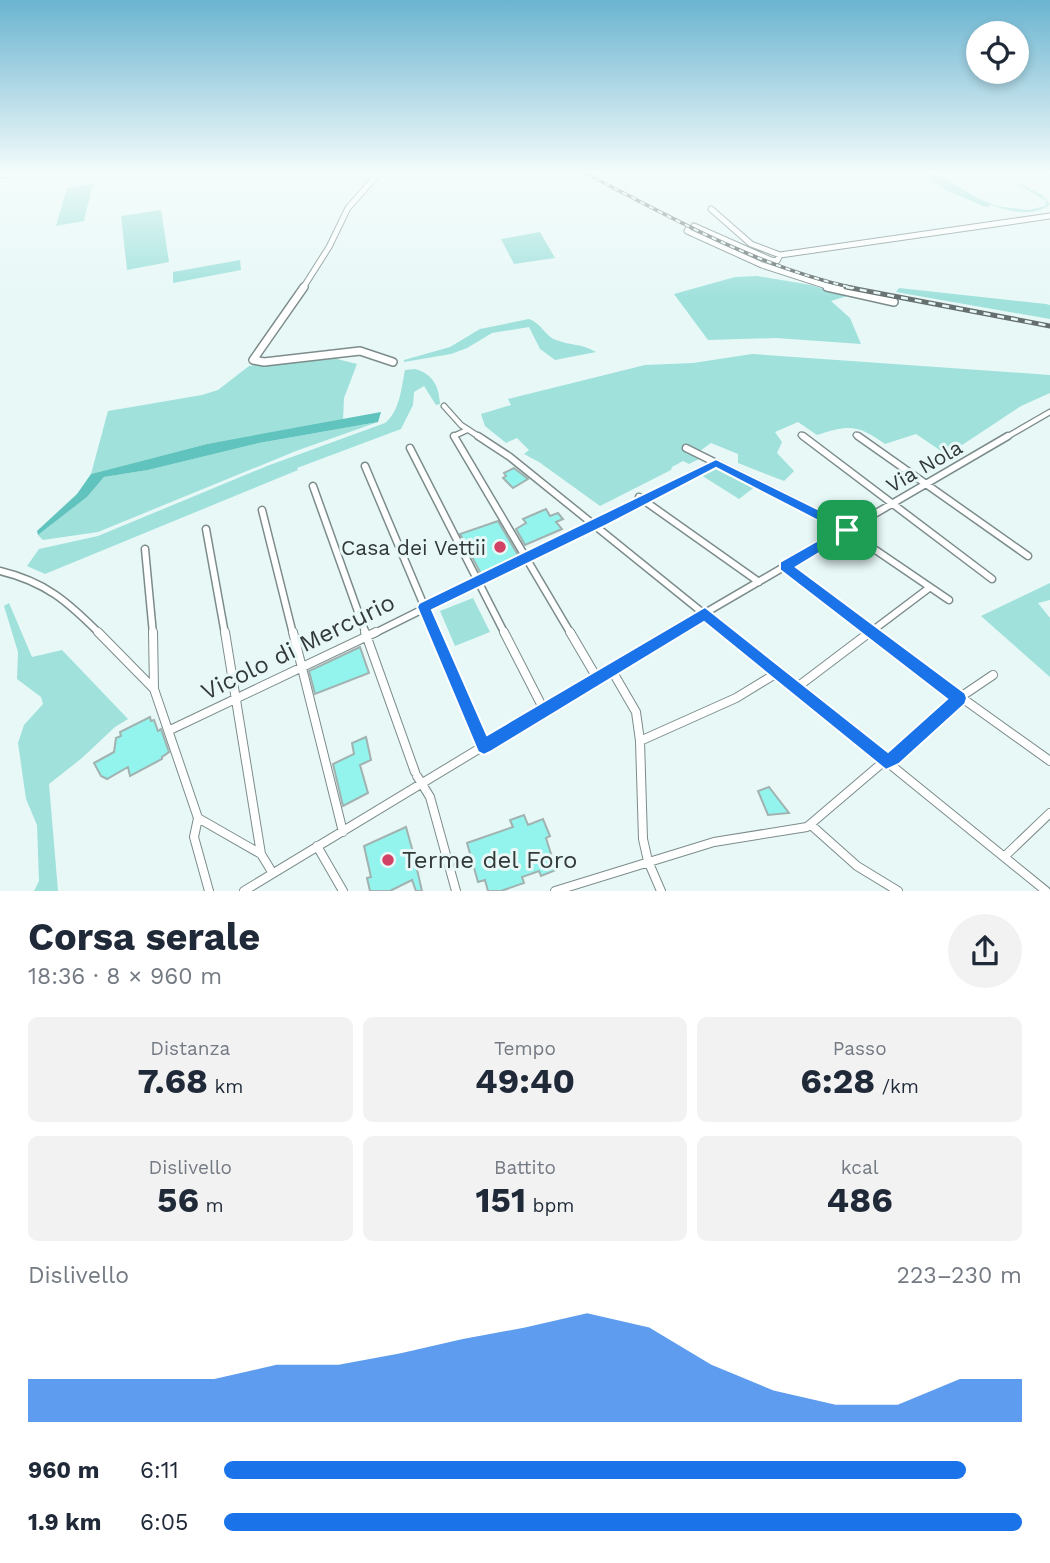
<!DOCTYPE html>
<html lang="it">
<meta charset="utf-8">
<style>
body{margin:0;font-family:"Work Sans",sans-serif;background:#f2f2f3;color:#1f2937;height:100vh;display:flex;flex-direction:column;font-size:26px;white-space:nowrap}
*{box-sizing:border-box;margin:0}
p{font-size:23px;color:#747a83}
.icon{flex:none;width:38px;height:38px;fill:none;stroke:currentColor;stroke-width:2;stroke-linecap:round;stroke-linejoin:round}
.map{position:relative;height:891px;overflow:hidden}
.sheet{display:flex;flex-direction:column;background:#fff;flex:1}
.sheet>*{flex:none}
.controls{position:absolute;left:966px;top:21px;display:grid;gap:14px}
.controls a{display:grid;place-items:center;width:63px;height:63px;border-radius:50%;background:#fff;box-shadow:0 4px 10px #0003;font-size:35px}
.pin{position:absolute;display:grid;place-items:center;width:60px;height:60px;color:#fff;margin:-30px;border-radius:14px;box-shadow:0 4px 10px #0006}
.round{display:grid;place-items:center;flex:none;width:74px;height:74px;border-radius:37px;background:#f2f2f3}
.summary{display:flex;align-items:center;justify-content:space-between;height:119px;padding:0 28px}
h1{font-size:38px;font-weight:700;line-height:52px}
.metrics{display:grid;grid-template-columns:repeat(3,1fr);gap:10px;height:119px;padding:7px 28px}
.metrics div{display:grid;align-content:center;border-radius:10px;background:#f2f2f3;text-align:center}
.metrics b{font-size:35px;font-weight:700}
.metrics small{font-size:19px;font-weight:400}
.metrics p{font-size:19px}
.chart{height:196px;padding:14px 28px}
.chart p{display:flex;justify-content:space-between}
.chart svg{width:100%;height:126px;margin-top:7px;fill:#1a73e8;opacity:.7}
ul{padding:0 28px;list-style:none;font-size:23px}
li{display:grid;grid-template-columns:112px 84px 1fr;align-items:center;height:52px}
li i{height:18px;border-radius:9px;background:#1a73e8}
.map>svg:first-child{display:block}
.green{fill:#a0e1dc}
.forest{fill:#61c3bd}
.building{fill:#92f4ed;stroke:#a1b2b0;stroke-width:2}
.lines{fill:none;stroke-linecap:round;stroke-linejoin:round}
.pedestrian-far2-casing{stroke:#7c8c8b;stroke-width:7}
.pedestrian-far1-casing{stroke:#7c8c8b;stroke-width:9}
.pedestrian-casing{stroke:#7c8c8b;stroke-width:10}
.minor-far1-casing{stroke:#7c8c8b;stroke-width:7}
.minor-casing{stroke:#7c8c8b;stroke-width:10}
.pedestrian-far2{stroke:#fff;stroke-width:4.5}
.pedestrian-far1{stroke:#fff;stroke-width:6}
.pedestrian{stroke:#fff;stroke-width:8}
.minor-far1{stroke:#fff;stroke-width:5}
.minor{stroke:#fff;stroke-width:7}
.rail-far1-casing{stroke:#656f6e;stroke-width:3.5}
.rail-casing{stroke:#656f6e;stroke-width:5}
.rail-far1{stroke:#e7f8f7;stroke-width:2;stroke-dasharray:5;stroke-linecap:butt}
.rail{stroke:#e7f8f7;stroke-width:2.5;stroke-dasharray:7;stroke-linecap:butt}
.route{fill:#1a73e8;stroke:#fff;stroke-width:2;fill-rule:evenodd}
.poi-dot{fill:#d14265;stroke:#e7f8f7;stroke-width:2.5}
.labels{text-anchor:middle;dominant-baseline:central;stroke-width:6;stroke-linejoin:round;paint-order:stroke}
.street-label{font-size:21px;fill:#323938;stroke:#e7f8f7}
.poi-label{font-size:21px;fill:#323938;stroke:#e7f8f7;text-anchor:end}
.near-street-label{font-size:24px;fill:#323938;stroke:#e7f8f7}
.near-poi-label{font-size:24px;fill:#323938;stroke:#e7f8f7;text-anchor:start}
</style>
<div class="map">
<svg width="1050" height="891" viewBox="0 0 1050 891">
<rect width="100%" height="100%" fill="#e7f8f7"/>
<!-- green -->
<path class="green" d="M922 174H939L977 198 996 206 1029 210 1045 206 1046 201 1001 174 1041 194 1050 204C1035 218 1006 211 989 204L990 207 983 206 946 190Z
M93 184 84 221 56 226 67 188Z
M161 210 169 262 127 270 121 216Z
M540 232 555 258 514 264 501 239Z
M240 260 241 270 173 283V272Z
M757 276 811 285 847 296 831 301 850 318 861 344 776 338 708 340 674 294 735 277Z
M899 288 1046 304 1050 305V319L896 292Z
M529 319C541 323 546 337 556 340 571 346 581 343 596 352L555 360 540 349 529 327 492 333 467 348 451 354 404 362V360L450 347 480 329Z
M337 354V359L357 364 344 398 343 421 207 444 91 474 108 411 202 395 218 390 249 366Z
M752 354 1050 375V393L1021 406 947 455 916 434 885 444C857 424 849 425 817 435L798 422 775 432 782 442 777 453 794 471 784 481 738 463V454L711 443 697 453 703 457 689 464 683 461 672 467 671 470 600 506 539 462 524 454 529 450 517 438 506 443 485 426 481 414 511 405 508 399 645 365 693 363Z
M415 369C433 374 439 386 440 404L436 405 424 386 414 392 413 405 401 429 297 468 298 470 45 574 27 566 39 549 98 536 267 466 385 423C400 411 401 389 405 370Z
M378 422 296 451 98 532 43 540 38 535 87 497 104 477 148 470 259 443Z
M716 467 756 486 739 499 701 475Z
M1050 583V600L1038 603 1050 618V677L981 616Z
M473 598 490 632 455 646 440 611Z
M9 603 32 657 62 650 128 719 115 727 82 758 49 784 58 891H34L39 881 37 825 26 799 18 743 24 725 43 704 41 697 17 679 18 652 4 606Z"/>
<!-- forest -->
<path class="forest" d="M381 412 378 422 259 443 148 470 104 477 87 497 38 535 37 531 77 494 91 474 207 444Z"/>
<!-- building -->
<path class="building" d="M514 468 528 479 513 488 503 478 506 476 504 473Z
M546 509 550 516 558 513 563 519 556 522 562 529 525 545 516 529 526 523 523 519Z
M498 521 518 555 481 574 460 534Z
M360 647 369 673 315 694 309 671Z
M150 717 151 721 154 720 158 731 161 729 169 752 162 757V759L130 776 128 767 107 779 101 776 94 763 114 752 116 738 121 736 120 732Z
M366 737 371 760 360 765 368 793 343 806 333 764 354 754 352 743Z
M769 787 789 813 768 815 758 791Z
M524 815 528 825 543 819 550 836 546 838 556 870 541 876 539 871 522 877 524 883 501 891H488L485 880 478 882 467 843 513 827 510 820Z
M406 827 413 852 409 855 412 867 416 865 422 891H416L412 880 390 891H370L367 878 371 877 364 846Z"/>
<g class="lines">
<defs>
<path id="pedestrian-far2" d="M444 406 461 425 481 438
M801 435 805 438
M856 435 860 438
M455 438 454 436 467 430
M1005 438 1050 412"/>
<path id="pedestrian-far1" d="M454 436 571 634
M478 436 510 457 729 634
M803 436 992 579
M858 436 1028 556
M410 448 505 634
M686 448 833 521 949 600
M365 466 436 634
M313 486 366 634
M639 497 759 582
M262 510 293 634
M206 529 225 634
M145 549 153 634
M785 566 873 634
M0 571C46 582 68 602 100 634
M373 634 716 463
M669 634 1008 436
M868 634 929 588"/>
<path id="pedestrian" d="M98 632 154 689 198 818 261 854 272 872
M153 632 154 689
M225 632 261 854
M293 632 343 832
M365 632 415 772
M435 632 484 747
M504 632 544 710
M570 632 597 678
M727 632 1046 891
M870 632 1050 761
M611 669 636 712 640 741 643 839 648 861 661 891
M796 688 870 632
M170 730 376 632
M640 741 736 698 777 673
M417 776 430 797 456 891
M198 818 194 837 209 891
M811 825 857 866 898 891
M317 846 343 891
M1004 857 1050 813
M244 891 672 632
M555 891 714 842 807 827 881 764 893 758 959 698 993 675"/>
<path id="minor-far1" d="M0 175 10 174
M711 209 751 244 780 255 1050 216
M694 226 771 260 777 261 780 255
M688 229 687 231 762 265 833 288
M303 288 329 247 348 208 378 174"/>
<path id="minor" d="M304 287 253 360 264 362 360 351 393 362
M827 287 894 302"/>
</defs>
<!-- pedestrian-far2 casing -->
<use href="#pedestrian-far2" class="pedestrian-far2-casing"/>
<!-- pedestrian-far1 casing -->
<use href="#pedestrian-far1" class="pedestrian-far1-casing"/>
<!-- pedestrian casing -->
<use href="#pedestrian" class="pedestrian-casing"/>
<!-- minor-far1 casing -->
<use href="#minor-far1" class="minor-far1-casing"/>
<!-- minor casing -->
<use href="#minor" class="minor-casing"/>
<!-- pedestrian-far2 -->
<use href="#pedestrian-far2" class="pedestrian-far2"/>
<!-- pedestrian-far1 -->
<use href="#pedestrian-far1" class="pedestrian-far1"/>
<!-- pedestrian -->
<use href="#pedestrian" class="pedestrian"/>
<!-- minor-far1 -->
<use href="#minor-far1" class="minor-far1"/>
<!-- minor -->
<use href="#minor" class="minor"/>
<defs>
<path id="rail-far1" d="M587 174C674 219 758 267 854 288"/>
<path id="rail" d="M846 287 1050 326"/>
</defs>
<!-- rail-far1 casing -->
<use href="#rail-far1" class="rail-far1-casing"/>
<!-- rail casing -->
<use href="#rail" class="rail-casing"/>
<!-- rail-far1 -->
<use href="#rail-far1" class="rail-far1"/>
<!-- rail -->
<use href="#rail" class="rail"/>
</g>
<!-- sky -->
<linearGradient id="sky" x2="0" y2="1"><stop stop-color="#6bb4d0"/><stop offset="0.58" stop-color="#f4fcfb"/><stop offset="1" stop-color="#f4fcfb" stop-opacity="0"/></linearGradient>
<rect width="1050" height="298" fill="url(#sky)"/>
<!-- route -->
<path class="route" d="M716 459 852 526V533L796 567 965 693 967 698 965 704 899 764 886 770 704 622 490 752 484 755 478 752 417 607 419 603ZM716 468 836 530 780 562V570L947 699 888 752 705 607 487 735 432 610 607 525Z"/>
<!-- markers -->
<g class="poi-dot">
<circle cx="500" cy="547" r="7"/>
<circle cx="388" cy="860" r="7"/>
</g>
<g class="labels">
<!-- street labels -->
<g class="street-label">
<text transform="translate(924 466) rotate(-30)">Via Nola</text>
</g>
<!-- poi labels -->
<g class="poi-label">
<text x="486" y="547">Casa dei Vettii</text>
</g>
<!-- near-street labels -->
<g class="near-street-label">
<text transform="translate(298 647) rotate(-26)">Vicolo di Mercurio</text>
</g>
<!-- near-poi labels -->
<g class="near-poi-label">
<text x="402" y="860">Terme del Foro</text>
</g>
</g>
</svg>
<div class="controls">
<a><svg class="icon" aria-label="locate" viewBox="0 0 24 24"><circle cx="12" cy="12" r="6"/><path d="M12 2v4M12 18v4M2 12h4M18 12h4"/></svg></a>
</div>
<div class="pin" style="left:847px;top:530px;background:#1e9e55"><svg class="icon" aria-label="arrive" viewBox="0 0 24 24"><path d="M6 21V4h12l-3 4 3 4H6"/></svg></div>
</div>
<section class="sheet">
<div class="summary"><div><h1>Corsa serale</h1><p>18:36 · 8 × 960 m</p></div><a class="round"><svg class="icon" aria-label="share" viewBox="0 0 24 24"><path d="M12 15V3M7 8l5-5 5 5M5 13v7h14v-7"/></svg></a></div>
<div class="metrics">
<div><p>Distanza</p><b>7.68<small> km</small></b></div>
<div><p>Tempo</p><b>49:40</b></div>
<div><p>Passo</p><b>6:28<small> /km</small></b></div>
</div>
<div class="metrics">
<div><p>Dislivello</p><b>56<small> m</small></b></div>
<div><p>Battito</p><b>151<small> bpm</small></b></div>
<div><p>kcal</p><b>486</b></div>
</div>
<div class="chart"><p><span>Dislivello</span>223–230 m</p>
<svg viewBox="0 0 160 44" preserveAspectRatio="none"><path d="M0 44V29L10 29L20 29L30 29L40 24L50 24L60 20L70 15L80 11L90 6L100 11L110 24L120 33L130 38L140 38L150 29L160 29V44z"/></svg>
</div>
<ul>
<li><b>960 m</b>6:11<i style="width:93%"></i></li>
<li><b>1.9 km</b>6:05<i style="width:100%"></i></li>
</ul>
</section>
